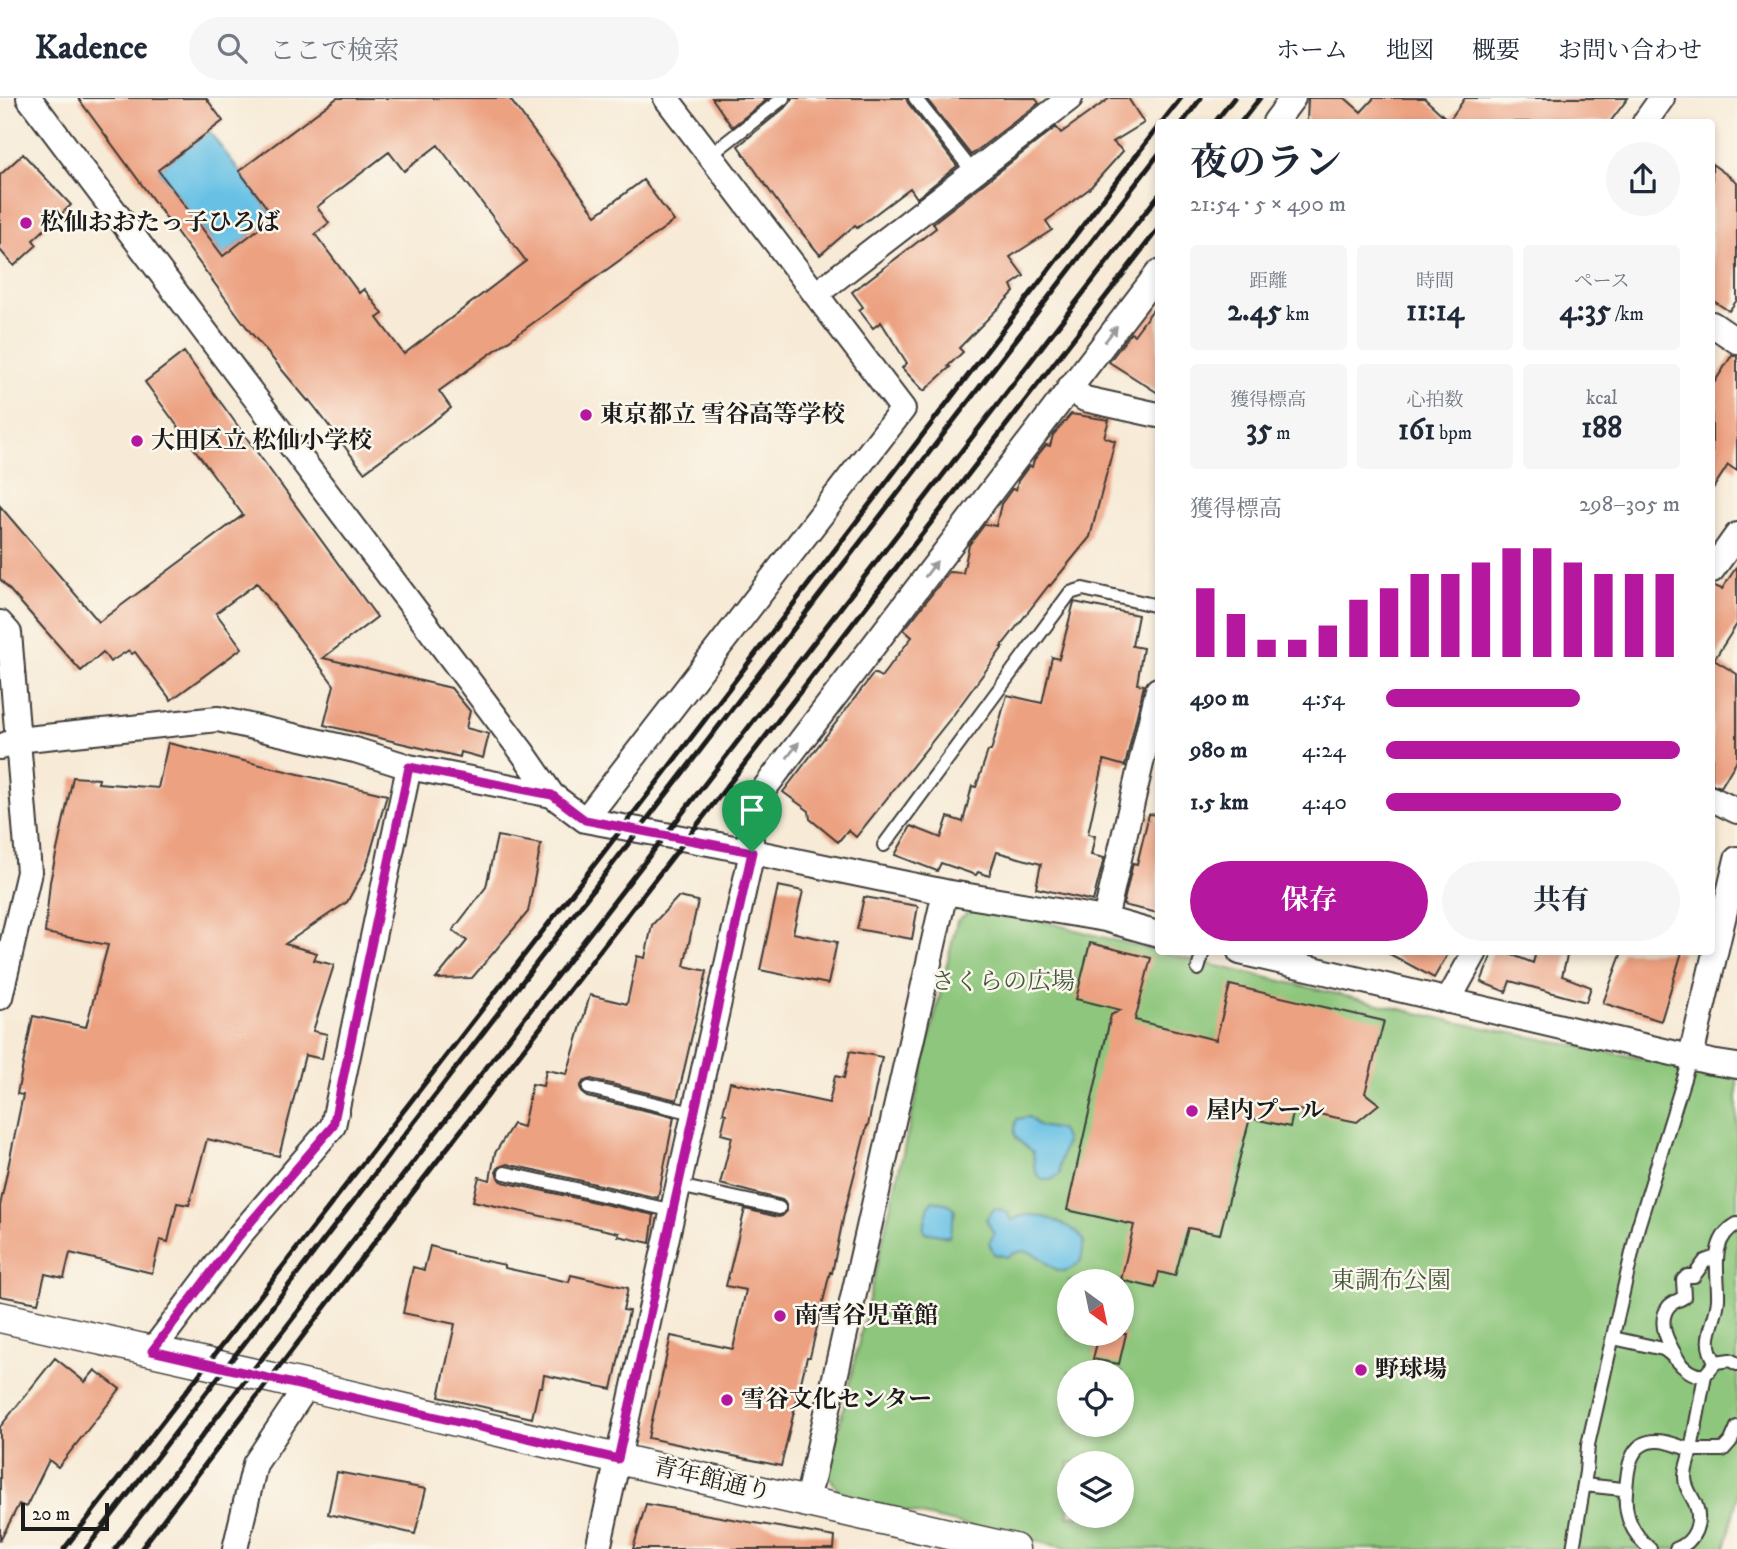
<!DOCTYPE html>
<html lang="ja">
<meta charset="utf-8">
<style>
body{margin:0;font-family:"IM FELL DW Pica","Noto Serif JP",serif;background:#f6f6f7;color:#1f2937;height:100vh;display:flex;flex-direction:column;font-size:26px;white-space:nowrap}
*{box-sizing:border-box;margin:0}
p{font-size:23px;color:#747a83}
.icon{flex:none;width:38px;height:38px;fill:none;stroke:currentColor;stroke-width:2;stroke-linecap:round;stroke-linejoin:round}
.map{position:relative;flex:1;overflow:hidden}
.panel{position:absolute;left:1155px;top:21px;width:560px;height:836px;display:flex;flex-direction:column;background:#fff;border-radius:7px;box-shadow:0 4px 10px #0003}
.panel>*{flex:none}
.needle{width:46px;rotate:147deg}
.fabs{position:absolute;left:1057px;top:1171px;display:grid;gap:14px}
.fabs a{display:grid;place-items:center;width:77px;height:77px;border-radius:50%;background:#fff;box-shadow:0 4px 10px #0003;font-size:35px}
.scale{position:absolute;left:21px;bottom:18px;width:88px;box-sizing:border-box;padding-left:7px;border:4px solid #1c1c1c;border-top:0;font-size:19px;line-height:24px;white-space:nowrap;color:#1c1c1c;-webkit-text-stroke:5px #fbf7ec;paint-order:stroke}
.pin{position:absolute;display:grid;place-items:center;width:60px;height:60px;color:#fff;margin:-72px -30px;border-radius:50% 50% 50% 0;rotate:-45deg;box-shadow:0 0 7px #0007}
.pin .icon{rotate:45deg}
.round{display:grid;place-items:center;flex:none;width:74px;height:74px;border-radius:37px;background:#f6f6f7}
.headline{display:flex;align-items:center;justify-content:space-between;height:119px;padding:0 35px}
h1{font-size:38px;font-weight:700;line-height:52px}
.figures{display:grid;grid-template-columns:repeat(3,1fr);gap:10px;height:119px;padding:7px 35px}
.figures div{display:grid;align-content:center;border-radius:7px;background:#f6f6f7;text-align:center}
.figures b{font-size:30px;font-weight:700}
.figures small{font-size:19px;font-weight:400}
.figures p{font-size:19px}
.chart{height:196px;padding:14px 35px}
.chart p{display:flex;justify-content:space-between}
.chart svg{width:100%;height:126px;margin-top:7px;stroke:#b5179e;stroke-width:6}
.button{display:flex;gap:14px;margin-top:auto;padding:14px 35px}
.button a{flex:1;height:80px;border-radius:42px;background:#b5179e;color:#fff;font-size:28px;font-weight:700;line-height:80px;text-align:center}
.button a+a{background:#f6f6f7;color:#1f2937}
ul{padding:0 35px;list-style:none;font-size:23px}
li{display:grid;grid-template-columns:112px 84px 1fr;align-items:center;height:52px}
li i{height:18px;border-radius:9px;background:#b5179e}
header{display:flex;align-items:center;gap:42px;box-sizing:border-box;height:98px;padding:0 35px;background:#fff;border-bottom:2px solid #e0e1e3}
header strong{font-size:33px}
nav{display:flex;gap:38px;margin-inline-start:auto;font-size:24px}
.search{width:490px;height:63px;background:#f6f6f7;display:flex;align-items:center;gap:18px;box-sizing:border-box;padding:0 24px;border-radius:38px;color:#747a83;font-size:26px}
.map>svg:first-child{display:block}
.green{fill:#8dc67b;stroke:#54714c;stroke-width:2;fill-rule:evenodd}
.water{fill:#68c1e5;stroke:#426e80;stroke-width:2}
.building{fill:#eca181;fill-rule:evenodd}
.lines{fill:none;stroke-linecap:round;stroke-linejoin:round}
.service-casing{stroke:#3d3b38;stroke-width:16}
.minor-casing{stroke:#3d3b38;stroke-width:28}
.tertiary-casing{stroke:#3d3b38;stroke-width:33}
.service{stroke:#fff;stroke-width:12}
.minor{stroke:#fff;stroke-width:24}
.tertiary{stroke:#fff;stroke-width:30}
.rail{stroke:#1c1c1c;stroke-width:5}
.oneway{fill:#999}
.route-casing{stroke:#fff;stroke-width:14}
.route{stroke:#b5179e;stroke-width:9}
.poi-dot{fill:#b5179e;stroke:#fbf7ec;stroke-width:2.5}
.labels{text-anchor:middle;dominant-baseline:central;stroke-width:5;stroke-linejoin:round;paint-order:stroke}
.poi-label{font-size:24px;font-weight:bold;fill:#1c1c1c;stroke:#fbf7ec;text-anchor:start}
.park-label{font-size:24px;fill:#44583d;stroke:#fbf7ec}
.street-label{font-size:24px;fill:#1c1c1c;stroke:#fbf7ec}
</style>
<header>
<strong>Kadence</strong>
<div class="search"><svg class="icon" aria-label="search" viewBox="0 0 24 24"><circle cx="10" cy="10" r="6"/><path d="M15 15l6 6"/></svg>ここで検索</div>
<nav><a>ホーム</a><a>地図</a><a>概要</a><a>お問い合わせ</a></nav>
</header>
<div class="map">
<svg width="1737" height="1451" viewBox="0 0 1737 1451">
<rect width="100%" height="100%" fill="#fbf7ec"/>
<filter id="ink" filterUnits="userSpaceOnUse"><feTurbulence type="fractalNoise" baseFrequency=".0143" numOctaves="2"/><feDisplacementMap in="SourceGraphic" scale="14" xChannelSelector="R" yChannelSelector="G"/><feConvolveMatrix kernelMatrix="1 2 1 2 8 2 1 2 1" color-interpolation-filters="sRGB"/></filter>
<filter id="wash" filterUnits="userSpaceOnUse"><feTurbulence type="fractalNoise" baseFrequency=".00686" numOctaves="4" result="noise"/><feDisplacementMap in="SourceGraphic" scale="28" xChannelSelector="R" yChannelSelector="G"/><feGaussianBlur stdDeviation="1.57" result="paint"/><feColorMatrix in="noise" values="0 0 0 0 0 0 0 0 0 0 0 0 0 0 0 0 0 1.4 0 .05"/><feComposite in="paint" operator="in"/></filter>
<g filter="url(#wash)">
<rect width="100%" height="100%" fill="#f7ead6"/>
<!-- green -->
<path class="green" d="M979 806 1158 854 1460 925 1737 979V1400L1725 1451H1070L842 1399 828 1376 957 823ZM1069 1183H1122V1236H1069ZM1069 1274H1122V1326H1069ZM1069 1365H1122V1418H1069Z"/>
<!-- water -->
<path class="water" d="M209 33 274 119 223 158 158 72Z
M1029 1019 1039 1028 1061 1032 1066 1043 1060 1064V1076L1051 1082H1042L1035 1073 1033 1054C1019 1041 1010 1043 1017 1021Z
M933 1103C942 1105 952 1104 955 1113L949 1139 925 1134 923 1131 929 1107Z
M995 1110 1007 1114 1011 1122C1017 1120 1022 1117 1028 1117 1044 1116 1077 1129 1084 1143L1081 1163C1048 1196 1045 1135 1007 1159L994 1156 989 1145 994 1136 986 1121Z"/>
<g id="blocks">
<!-- building -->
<path class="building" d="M78 0H206L223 23 158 72 223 158 274 119 239 73 337 0H509L596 117 643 82 674 123 439 293 451 310 364 374 317 312 309 302 308 303 251 235ZM438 47 526 163 404 256 377 220 383 216 364 191 359 195 315 136 329 125 317 109 389 54 404 73Z
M712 0H769L732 29Z
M792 0H906L908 5 957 68 917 100 910 90 857 130 855 127 820 157 781 109 738 48 788 7Z
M926 0H1035L1039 5 971 57Z
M1110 0H1128L1144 25 1113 44 1123 53 1089 91 1046 123 1052 132 1010 159 1024 178 1011 187 1014 194 959 250 963 254 948 268 950 269 924 293 902 270 907 265 881 224 873 230 859 212 863 209 852 194 936 130 933 125 1056 29 1061 35Z
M1308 0H1345L1361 14 1374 0H1424L1449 23 1465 0H1628L1610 24H1307Z
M23 56 71 107 33 142 37 147 14 168 0 152V77Z
M1712 66 1737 84V202L1729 213 1712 202Z
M1158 205V295L1109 264 1131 235 1134 237Z
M184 254 377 519 323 560 451 590 470 613 466 630 489 636 483 660 461 654 460 659 324 627 334 587 257 485 216 515 242 550 171 602 135 554 132 556 129 552 110 564 103 554 81 573 0 481V408L99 524 243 417 145 284Z
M1732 257 1737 258V373L1728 367 1712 392V288Z
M1071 316 1109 322 1104 339 1115 343 1090 439 1050 488 1049 487 1001 549H1003L954 616 856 739 848 732 838 744 810 721 809 713 783 694 874 575 881 579 912 539 904 532 949 474 963 475 969 447 985 426 996 428 1001 406 1012 391 1016 392 1018 383 1029 368 1032 369 1034 362 1046 347 1050 348 1053 337Z
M1737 468V526L1714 562 1737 576V662L1721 689 1712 686V487L1722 491Z
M1074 504 1138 517 1132 548 1143 550 1137 586 1144 587 1125 668 1104 662 1088 736 1095 738 1091 757 1104 760 1093 803 1036 790 1041 766 997 754 989 778 978 774 976 777 941 765 937 773 895 757 911 728 941 740 948 719 963 724 972 688 976 689 988 653H991L1007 597 1042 605 1052 559 1059 561Z
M168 645 387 697 366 770 347 804 285 846 317 855 314 862 334 867 313 933 327 936 322 961 305 957 279 1058 207 1041 189 1107 177 1105 168 1144 160 1142 152 1175 70 1155 64 1180 45 1176 38 1205 0 1198V1108L23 997 17 996 33 918 86 929 108 847 45 835 50 784 73 679 99 681 98 685 158 690Z
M1149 716 1158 717V815L1123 807 1133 765 1137 766Z
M497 738 541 746 528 814 472 880 436 881 467 843 453 832 486 789Z
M778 788 803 793 793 835 837 844 828 886 760 872Z
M678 799 698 803 684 868 707 873 677 1002 591 981 583 984 580 989 583 996 587 999 674 1019 658 1100 507 1066 499 1069 496 1074 499 1081 503 1084 654 1117 650 1145 618 1138 619 1135 473 1103 479 1079 490 1082 495 1055 513 1026 523 1029 532 986 543 988 546 972 567 976 590 897 627 906 637 858 645 860 652 827Z
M864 799 918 808 912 841 857 831Z
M1090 845 1151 860 1135 922 1216 942 1230 887 1384 923 1365 995 1379 1006 1357 1024 1294 1011 1290 1029 1250 1020 1220 1136 1188 1130 1175 1178 1159 1174 1155 1190 1121 1182 1134 1127 1067 1112 1111 917 1121 912 1076 901Z
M1386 854H1449L1434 880Z
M1493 854H1505L1533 865 1536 854H1568L1562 878 1591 889 1586 904 1510 883 1506 894 1481 884Z
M1622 854H1682L1661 923 1603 905Z
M850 953 882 959 868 1028H867L844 1116 832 1175 830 1174 810 1259H807L781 1368 648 1340 671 1238 733 1251 746 1192 726 1188 745 1111 778 1119 782 1118 787 1113V1107L782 1102 720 1086 732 1039 721 1036 726 1016 723 1015 730 984 829 1005 835 978 844 980Z
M430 1148 453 1154V1156L505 1167V1170L569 1184 571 1177 628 1190 623 1212 629 1213 612 1291 544 1277 542 1289H539L532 1320 439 1299 455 1226 403 1215 413 1169 424 1172Z
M1099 1236H1126L1119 1266 1093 1261Z
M55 1260 85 1284 95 1272 120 1291 58 1369 49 1362 26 1409 19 1406 0 1443V1329Z
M337 1374 426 1391 415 1436 328 1416Z
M646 1406 835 1439 834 1451H633Z"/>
</g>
</g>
<g filter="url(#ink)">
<use href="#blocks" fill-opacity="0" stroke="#3d3b38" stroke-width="2"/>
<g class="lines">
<defs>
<path id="service" d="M915 0 973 74
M709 58 783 0
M884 747 1070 495 1083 491 1158 508
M1198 871 1203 854
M589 990 693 1015
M505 1075 674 1113
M679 1088 779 1110
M1613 1240 1663 1251C1677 1258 1686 1280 1705 1277
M1716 1264C1699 1241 1717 1225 1718 1201 1719 1175 1708 1142 1737 1126
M1737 1266 1730 1262 1716 1264 1705 1277 1691 1352H1723L1731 1343 1737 1329
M1682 1268C1673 1252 1654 1227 1669 1208 1673 1204 1680 1202 1684 1199L1683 1182 1687 1178H1694L1705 1163 1716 1159
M1584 1387 1622 1391 1626 1394C1627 1373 1629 1342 1658 1343 1668 1343 1681 1349 1691 1352 1689 1361 1685 1370 1685 1379 1685 1390 1691 1396 1695 1405 1703 1424 1695 1444 1676 1451
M1626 1394C1624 1418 1632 1435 1650 1451
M1573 1451 1586 1374 1588 1347 1638 1129 1691 958"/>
<path id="minor" d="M29 0 523 655 552 697 585 722 719 747 945 794 1105 821 1158 836
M1275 24 1293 0
M1645 24 1662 0
M816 196 1070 0
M1712 226 1737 243
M1069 290 1085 301 1158 317
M1712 472 1737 437
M0 525 9 535 29 774 0 899
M0 649 17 642 218 621 355 652 409 669 552 697
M1712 701 1737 713
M585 722 903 311 666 0
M1105 821 1158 592
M1240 854 1711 964 1737 968
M1448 903 1475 854
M1691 958 1737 761
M152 1253 238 1139 333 1028 409 669
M807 1403 945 794
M235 1451 255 1366 307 1288
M598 1451 752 754 748 712 1158 175"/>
<path id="tertiary" d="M0 1219 321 1291 596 1356 1014 1451"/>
</defs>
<!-- service casing -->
<use href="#service" class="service-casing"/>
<!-- minor casing -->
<use href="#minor" class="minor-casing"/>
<!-- tertiary casing -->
<use href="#tertiary" class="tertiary-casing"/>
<!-- service -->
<use href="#service" class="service"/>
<!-- minor -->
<use href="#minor" class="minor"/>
<!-- tertiary -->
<use href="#tertiary" class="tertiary"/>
<!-- rail -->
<path class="rail" d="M1162 24 1181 0
M1183 24 1201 0
M1215 24 1234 0
M1241 24 1260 0
M64 1451 597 763 1158 29
M86 1451 1158 57
M115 1451 1158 98
M141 1451 353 1172 1158 131"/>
</g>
<!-- one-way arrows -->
<defs><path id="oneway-solid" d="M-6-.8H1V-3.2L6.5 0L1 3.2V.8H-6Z" transform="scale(1.75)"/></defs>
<g class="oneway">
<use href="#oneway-solid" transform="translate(1111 236) rotate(-52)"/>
<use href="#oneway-solid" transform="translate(931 471) rotate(-53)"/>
<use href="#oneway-solid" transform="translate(793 652) rotate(-53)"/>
</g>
</g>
<g class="lines" filter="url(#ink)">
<defs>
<path id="route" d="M409 669 552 697 585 722 752 754 618 1361 152 1253 238 1139 333 1028Z"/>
</defs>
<!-- route casing -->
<use href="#route" class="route-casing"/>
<!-- route -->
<use href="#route" class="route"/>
</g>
<!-- markers -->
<g class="poi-dot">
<circle cx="26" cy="125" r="7"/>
<circle cx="586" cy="317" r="7"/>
<circle cx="137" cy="343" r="7"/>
<circle cx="1192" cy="1013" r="7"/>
<circle cx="780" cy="1218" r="7"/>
<circle cx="1361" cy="1272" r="7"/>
<circle cx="727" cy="1302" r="7"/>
</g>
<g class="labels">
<!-- poi labels -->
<g class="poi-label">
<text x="40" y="125">松仙おおたっ子ひろば</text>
<text x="600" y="317">東京都立 雪谷高等学校</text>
<text x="151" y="343">大田区立 松仙小学校</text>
<text x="1206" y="1013">屋内プール</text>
<text x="794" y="1218">南雪谷児童館</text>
<text x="1375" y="1272">野球場</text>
<text x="741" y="1302">雪谷文化センター</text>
</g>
<!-- park labels -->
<g class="park-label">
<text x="1003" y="884">さくらの広場</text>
<text x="1391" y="1183">東調布公園</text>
</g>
<!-- street labels -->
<g class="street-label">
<text transform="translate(712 1382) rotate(13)">青年館通り</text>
</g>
</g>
</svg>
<div class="fabs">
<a><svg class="needle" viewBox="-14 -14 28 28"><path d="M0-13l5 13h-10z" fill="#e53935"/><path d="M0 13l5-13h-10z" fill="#747a83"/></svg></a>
<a><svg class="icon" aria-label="locate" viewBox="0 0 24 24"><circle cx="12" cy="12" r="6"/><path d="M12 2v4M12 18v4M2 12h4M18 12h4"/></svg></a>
<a><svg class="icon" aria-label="layers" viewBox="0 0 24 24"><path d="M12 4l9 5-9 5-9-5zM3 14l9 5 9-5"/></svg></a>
</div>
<div class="scale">20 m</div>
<div class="pin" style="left:752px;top:754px;background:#1e9e55"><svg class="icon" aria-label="arrive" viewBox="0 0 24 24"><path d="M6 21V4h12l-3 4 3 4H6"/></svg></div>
<section class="panel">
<div class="headline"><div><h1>夜のラン</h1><p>21:54 · 5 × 490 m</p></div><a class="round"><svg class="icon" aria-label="share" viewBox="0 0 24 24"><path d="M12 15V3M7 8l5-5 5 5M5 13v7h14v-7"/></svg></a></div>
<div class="figures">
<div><p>距離</p><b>2.45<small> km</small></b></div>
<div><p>時間</p><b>11:14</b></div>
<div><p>ペース</p><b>4:35<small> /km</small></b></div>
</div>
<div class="figures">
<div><p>獲得標高</p><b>35<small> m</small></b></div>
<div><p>心拍数</p><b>161<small> bpm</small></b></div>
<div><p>kcal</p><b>188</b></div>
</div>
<div class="chart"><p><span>獲得標高</span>298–305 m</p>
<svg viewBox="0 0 160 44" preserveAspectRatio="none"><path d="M5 44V20M15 44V29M25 44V38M35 44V38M45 44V33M55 44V24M65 44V20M75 44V15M85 44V15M95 44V11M105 44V6M115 44V6M125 44V11M135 44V15M145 44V15M155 44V15"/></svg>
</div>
<ul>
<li><b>490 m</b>4:54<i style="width:66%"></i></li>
<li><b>980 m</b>4:24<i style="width:100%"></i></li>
<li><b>1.5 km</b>4:40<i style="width:80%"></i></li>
</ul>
<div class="button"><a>保存</a><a>共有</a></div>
</section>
</div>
